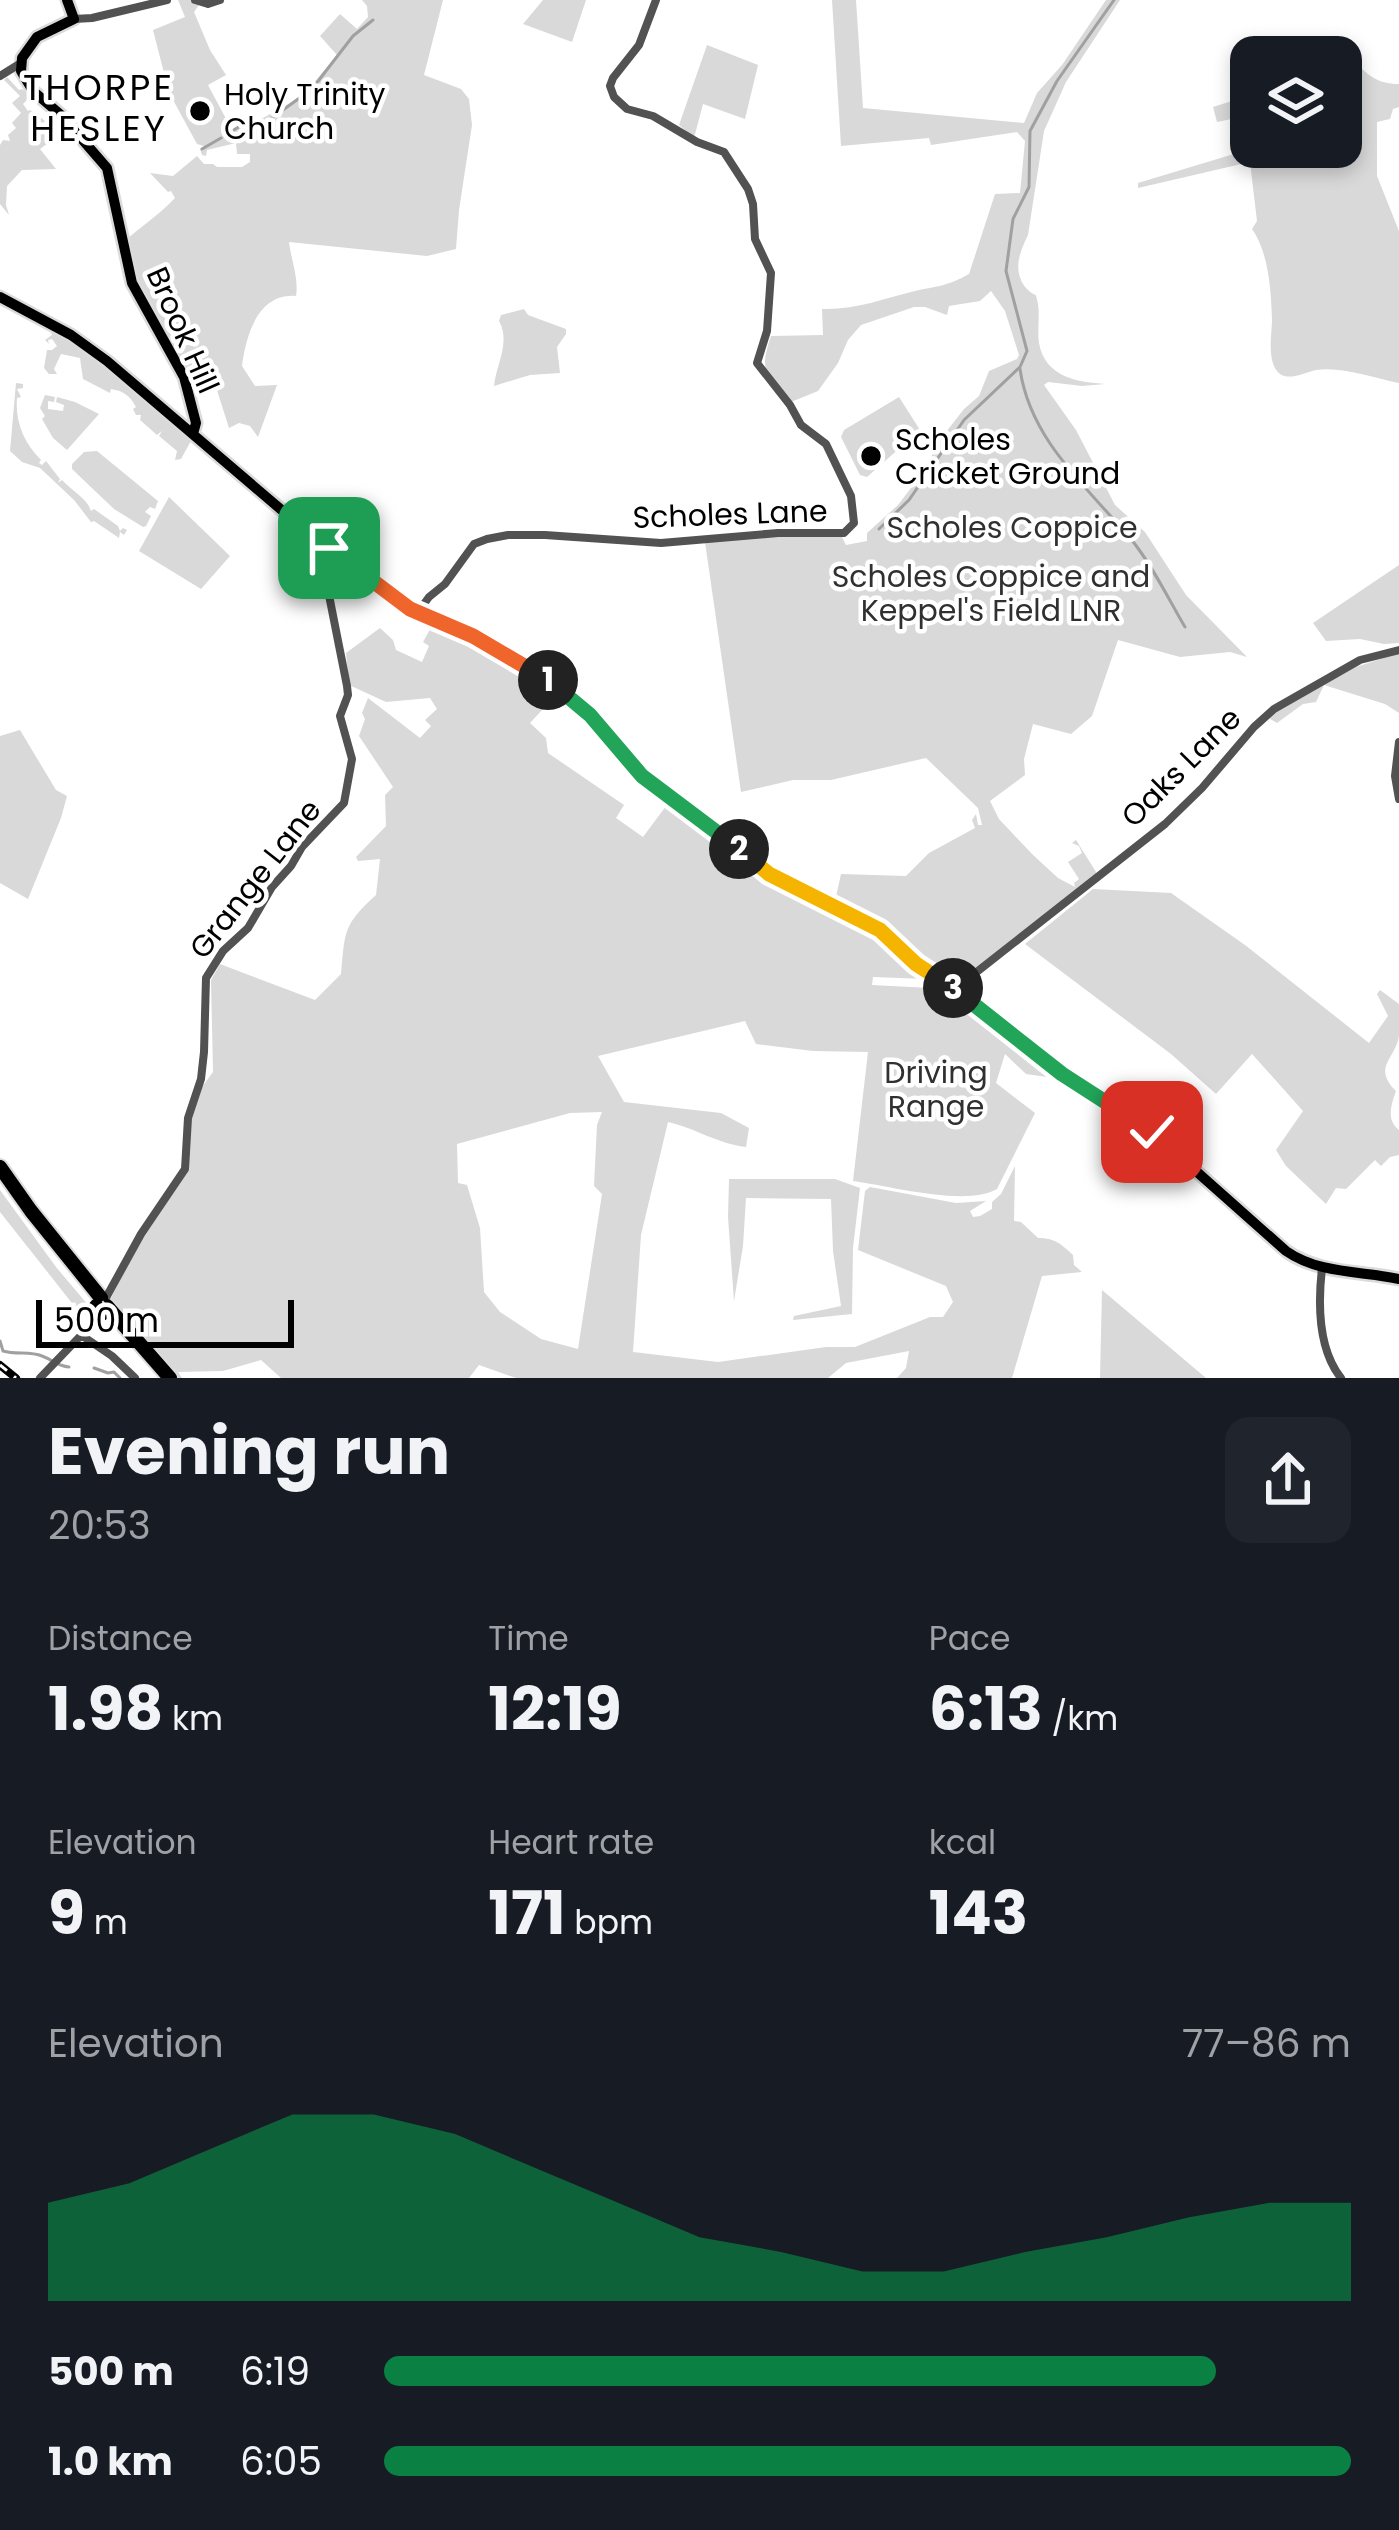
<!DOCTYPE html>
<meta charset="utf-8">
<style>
body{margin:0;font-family:Poppins,sans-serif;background:#20242c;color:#f1f3f6;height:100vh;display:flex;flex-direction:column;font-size:45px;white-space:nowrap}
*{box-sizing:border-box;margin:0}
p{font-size:39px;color:#9ea1a6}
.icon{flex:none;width:66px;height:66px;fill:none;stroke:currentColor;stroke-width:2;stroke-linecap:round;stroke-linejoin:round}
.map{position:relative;height:1378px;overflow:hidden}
.sheet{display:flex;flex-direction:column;background:#171b24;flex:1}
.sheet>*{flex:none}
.tools{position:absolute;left:1230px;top:36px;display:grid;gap:24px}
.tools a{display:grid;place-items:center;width:132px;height:132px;border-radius:24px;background:#171b24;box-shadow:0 6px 18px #0003;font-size:60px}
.scale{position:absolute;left:36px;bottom:30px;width:258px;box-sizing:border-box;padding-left:12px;border:6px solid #000;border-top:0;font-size:33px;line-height:42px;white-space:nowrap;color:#000;-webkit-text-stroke:9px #fff;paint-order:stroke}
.pin{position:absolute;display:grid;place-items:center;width:102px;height:102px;color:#fff;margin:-51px;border-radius:24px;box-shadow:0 6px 18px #0006}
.km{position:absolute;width:60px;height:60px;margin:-30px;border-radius:50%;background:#222;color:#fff;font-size:33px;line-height:60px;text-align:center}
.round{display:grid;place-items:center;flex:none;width:126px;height:126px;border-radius:24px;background:#20242c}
.summary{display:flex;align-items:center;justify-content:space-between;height:204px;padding:0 48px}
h1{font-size:66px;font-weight:700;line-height:90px}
.figures{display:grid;grid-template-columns:repeat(3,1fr);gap:18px;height:204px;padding:12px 48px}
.figures div{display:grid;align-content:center}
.figures b{font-size:60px;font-weight:700}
.figures small{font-size:33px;font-weight:400}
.figures p{font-size:33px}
.chart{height:336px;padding:24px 48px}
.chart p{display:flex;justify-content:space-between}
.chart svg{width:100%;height:216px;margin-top:12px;fill:#0b8043;opacity:.7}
ul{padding:0 48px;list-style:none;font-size:39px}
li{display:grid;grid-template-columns:192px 144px 1fr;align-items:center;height:90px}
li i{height:30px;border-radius:15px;background:#0b8043}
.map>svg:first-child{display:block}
.green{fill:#d9d9d9;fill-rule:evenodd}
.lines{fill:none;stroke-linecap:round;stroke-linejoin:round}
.stream{stroke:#a0a0a0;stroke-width:3}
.major-casing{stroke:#dbdbdb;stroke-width:15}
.highway-casing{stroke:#dbdbdb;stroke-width:18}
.minor{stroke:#525252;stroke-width:8}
.major{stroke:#000;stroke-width:10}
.highway{stroke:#000;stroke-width:14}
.rail-casing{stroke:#000;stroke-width:8}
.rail{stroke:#fff;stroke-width:3;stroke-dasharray:9;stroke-linecap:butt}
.highway-bridge-casing{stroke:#dbdbdb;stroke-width:18;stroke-linecap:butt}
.highway-bridge{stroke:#000;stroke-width:14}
.split-1-casing{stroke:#fff;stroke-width:24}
.split-2-casing{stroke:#fff;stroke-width:24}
.split-3-casing{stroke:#fff;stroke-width:24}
.split-4-casing{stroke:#fff;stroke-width:24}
.split-1{stroke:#f0652b;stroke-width:15}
.split-2{stroke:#22a559;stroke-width:15}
.split-3{stroke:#f5b400;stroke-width:15}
.split-4{stroke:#22a559;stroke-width:15}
.poi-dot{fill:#000;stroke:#fff;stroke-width:4.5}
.labels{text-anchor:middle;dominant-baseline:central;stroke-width:9;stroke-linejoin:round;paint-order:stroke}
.poi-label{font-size:30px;fill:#000;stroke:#fff;text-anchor:start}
.street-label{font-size:30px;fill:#000;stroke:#fff}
.park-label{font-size:30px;fill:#303030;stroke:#fff}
.quarter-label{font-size:36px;letter-spacing:3px;fill:#000;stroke:#fff}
</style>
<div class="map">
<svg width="1399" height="1378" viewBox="0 0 1399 1378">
<rect width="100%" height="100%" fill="#fff"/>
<!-- green -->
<path class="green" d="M178 0H190L199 5 194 12 210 50 226 75 208 85 232 130 251 118H263L290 103 307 91 337 55 320 36 340 14 357 29 368 17 367 6 362 0H443L424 75 461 89 469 99 472 125 459 210 456 249 427 256 289 242C291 260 299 278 296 296 258 293 246 335 242 366L255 386 277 385 258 437 250 426 239 423 229 428 209 365 185 372 136 283 127 239C144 224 159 215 175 198L171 191 168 192 150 173 173 176 197 156 204 164H213L217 167H242L250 162V154H237L236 143 207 150 206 156 202 155 200 149 204 146 197 144 160 76 164 73 153 30 185 17Z
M543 0H586L572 42 523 24Z
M832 0H856L863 108 1024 123 1037 93 1062 65 1106 0H1120L1066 82 1044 131 1028 235C1019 253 1012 272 1027 289 1037 299 1035 289 1038 304 1040 317 1037 330 1039 343 1045 378 1079 382 1105 384L1082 386 1048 382 1044 385 1076 430 1115 505 1145 532 1186 595 1247 657 1230 652 1180 657 1118 640 1092 716 1071 734 1033 724 1024 759 1025 775 990 801 999 819 1032 854 1058 878 1075 887 1074 883 1079 879 1068 862 1082 853 1079 846 1072 843 1076 840 1096 872 1095 877 958 981 916 955 874 919 835 901 841 874 906 876 929 853 975 828 972 820 976 814 978 825H982L978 808 926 758 831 780H793L741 792 705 542 770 536 842 537 846 545 867 541V533L898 505 924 471 939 441 964 409 979 396 989 371 1017 359 1019 355 1005 311 991 291 980 301 949 306 947 315 925 307H914L861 325 848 340 838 363 818 391 791 402C767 373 758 374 771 336L823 335 822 309C856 310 882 299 915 291 938 286 948 286 969 274L995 194 1020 193 1025 141 1017 132 931 145 929 138 841 146Z
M707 45 758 65 745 119 703 104 694 138 679 125Z
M1353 59C1367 75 1377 84 1399 84V107L1393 109 1390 119 1377 122V176L1399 231V383C1374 378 1341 366 1316 370 1306 372 1290 381 1280 374 1266 363 1272 334 1272 320 1271 291 1269 253 1252 229L1257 221 1250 162 1138 188V183L1247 150 1246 116 1217 122 1213 107 1251 95V147H1341V68Z
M7 77 19 90 22 89 37 101 34 104 27 100 23 104 28 111 30 110 62 133 40 149 56 169 22 170 7 186 6 205 9 215 0 204V145L3 140 10 141 8 135 16 128 12 123 21 113 12 103 20 96 4 80Z
M524 309 528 315 566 329V334L557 347 560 373 530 375 494 386C496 365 511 342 499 321L501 315Z
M50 329 86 349 192 439 181 459 175 460 177 451 159 436 162 431 157 435 140 420 141 415H136L133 409 136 407C130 396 124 391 111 389L110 393 83 379 80 358 61 354 54 369 57 374H49L44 368 47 350H52L57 346 52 339 48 340 49 344 45 340 52 335Z
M16 383 23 384V388L17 389 21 397 17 398C15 422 24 443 41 460L39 463 42 465 46 461 60 479 58 483 62 480C72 491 87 498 91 511L94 509 118 526 120 531 123 528 127 530 124 535 120 532 119 538 94 521 91 522 74 500 40 468 22 462 10 451Z
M45 395 55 397 54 402 48 401V409L63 411 64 405 56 402 57 397 75 402 99 414 67 450 53 438 42 419 45 416 40 408Z
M899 397 920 430 867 477 860 475 841 437 844 430Z
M97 451 158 501 155 509 150 507 145 512 151 516 146 526 143 527 114 509 72 469V464L84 452Z
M169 497 230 556 201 589 139 551Z
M1399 565V643L1384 644 1360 639 1326 641 1313 623Z
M433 624 532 674 556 691 555 696 530 723 546 738 548 753 624 805 616 818 643 837 669 802 768 881 879 934 927 979 873 977 872 985 930 988 940 982 1057 1075 1054 1078 1026 1074 1005 1054 996 1083 1035 1113 997 1189C967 1207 890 1186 853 1181L868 1052 813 1051 756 1044 745 1021 598 1056 624 1102 721 1113 749 1128 746 1147C718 1144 695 1128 668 1122L641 1235 633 1352 718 1362 826 1347H855L930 1317H943L953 1302 946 1286 858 1250 865 1191 870 1187 956 1203 986 1201 970 1211 973 1217 980 1216 992 1209V1202L1001 1194 1015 1166 1014 1221 1021 1222 1038 1238C1055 1238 1061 1244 1073 1255L1074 1265 1082 1272 1042 1276 1012 1378H897L906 1368 909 1351 846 1363 828 1378H516L479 1365 469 1378H281L261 1360 223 1371 178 1372 182 1378H176L110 1300 140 1241 188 1169 190 1117 199 1091 213 1072 211 980 220 964 315 1000 341 974C345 931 343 925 376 895L380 859 358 861 356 857 386 826 385 795 393 787 359 736 365 719 362 713 368 698 420 738 431 726 425 720 437 709 430 698 386 702 349 685 346 653 380 628 393 640 396 650 422 662 429 646 423 642ZM602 1112 597 1125 594 1186 602 1194 578 1349 541 1339 500 1312 484 1292 480 1228 467 1185 458 1183 457 1144 570 1113Z
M1399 653V713L1385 704 1324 685 1316 702 1303 704 1277 723 1270 719 1273 713 1356 667Z
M20 730 56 790 67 796 61 818 28 899 0 883V736Z
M1093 889 1171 893 1245 945 1369 1043 1388 1016 1377 994 1380 990 1399 1004C1399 1014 1399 1026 1399 1036 1395 1060 1372 1067 1396 1091 1391 1105 1386 1120 1399 1130V1155L1390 1157 1381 1166 1375 1160 1346 1189 1336 1188 1326 1204 1286 1166 1276 1150 1303 1111 1252 1054 1216 1094 1171 1054 1025 944Z
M729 1179H835L860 1188 853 1248 852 1314 793 1320 794 1316 841 1306 833 1251 831 1199 746 1198 743 1246 734 1301 728 1217Z
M0 1190 56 1267 94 1312 89 1317 79 1312 0 1212Z
M1102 1290 1206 1378H1100Z"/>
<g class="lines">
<!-- stream -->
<path class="stream" d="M253 119 265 123 312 89 353 36 373 20
M224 136 250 120
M202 149 221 138
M1020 369C1030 440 1087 487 1131 539 1152 565 1168 598 1185 627
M879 529 909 500 964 420 1020 367 1027 351 1006 271 1013 219 1029 187 1030 131 1057 81 1114 0
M0 1341 3 1351C16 1355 30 1351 42 1356 53 1360 57 1366 69 1367
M94 1368 108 1373 114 1372 120 1378"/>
<defs>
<path id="major" d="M67 0 74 19 37 37 22 58 21 71 33 91 61 115 107 168 132 283 184 377 196 423 193 434
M0 297 71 335 107 361 298 524 410 609 473 636 537 672 561 690 590 715 642 776 769 874 880 930 916 964 955 989 1062 1074 1152 1132 1286 1251C1319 1274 1361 1271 1399 1279"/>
<path id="highway" d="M0 1167 31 1211 101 1298
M107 1306 170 1378"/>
</defs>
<!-- major casing -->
<use href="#major" class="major-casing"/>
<!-- highway casing -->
<use href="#highway" class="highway-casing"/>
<!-- minor -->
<path class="minor" d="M195 0 208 4 220 0
M74 19 92 18 167 0
M0 76 21 63
M418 612 429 597 445 584 474 544 487 539 508 535H545L661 543 778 533H844L854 523 851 496 826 444 801 425 790 405 757 363 767 331 771 273 755 239 753 204 748 189 724 152 697 142 653 116 627 109 614 97 610 86 613 78 639 45 656 0
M1399 742 1395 776 1399 799
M955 989 1165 824 1202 788 1254 727 1274 709 1360 660 1399 650
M1322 1268C1318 1303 1318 1349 1341 1378
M81 1335 112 1356 135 1378
M40 1378 91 1325 141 1234 185 1169 188 1118 201 1079 204 1052 206 978 223 951 248 928 272 887 291 866 302 847 344 803 352 759 340 716 348 695 347 686 322 560 329 548"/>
<!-- major -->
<use href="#major" class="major"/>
<!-- highway -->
<use href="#highway" class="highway"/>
<defs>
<path id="rail" d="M0 1365 16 1378"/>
</defs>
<!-- rail casing -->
<use href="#rail" class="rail-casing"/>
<!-- rail -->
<use href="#rail" class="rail"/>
<defs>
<path id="highway-bridge" d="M96 1306 102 1314"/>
</defs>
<!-- highway-bridge casing -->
<use href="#highway-bridge" class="highway-bridge-casing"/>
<!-- highway-bridge -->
<use href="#highway-bridge" class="highway-bridge"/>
</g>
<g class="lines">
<defs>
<path id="split-1" d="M329 548 410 609 473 636 548 680"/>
<path id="split-2" d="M548 680 590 715 642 776 739 849"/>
<path id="split-3" d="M739 849 769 874 880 930 916 964 953 988"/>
<path id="split-4" d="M953 988 1062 1074 1152 1132"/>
</defs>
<!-- split-1 casing -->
<use href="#split-1" class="split-1-casing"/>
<!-- split-2 casing -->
<use href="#split-2" class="split-2-casing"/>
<!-- split-3 casing -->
<use href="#split-3" class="split-3-casing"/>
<!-- split-4 casing -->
<use href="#split-4" class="split-4-casing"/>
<!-- split-1 -->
<use href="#split-1" class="split-1"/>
<!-- split-2 -->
<use href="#split-2" class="split-2"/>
<!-- split-3 -->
<use href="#split-3" class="split-3"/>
<!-- split-4 -->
<use href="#split-4" class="split-4"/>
</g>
<!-- markers -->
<g class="poi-dot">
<circle cx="200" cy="111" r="12"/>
<circle cx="871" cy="456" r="12"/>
</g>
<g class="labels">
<!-- poi labels -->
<g class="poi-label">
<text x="224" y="94">Holy Trinity<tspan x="224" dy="34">Church</tspan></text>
<text x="895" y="439">Scholes<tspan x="895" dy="34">Cricket Ground</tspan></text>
</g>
<!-- street labels -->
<g class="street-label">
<text transform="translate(183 330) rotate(66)">Brook Hill</text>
<text transform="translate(730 514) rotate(-2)">Scholes Lane</text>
<text transform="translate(1181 767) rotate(-45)">Oaks Lane</text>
<text transform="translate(255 879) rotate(-52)">Grange Lane</text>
</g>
<!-- park labels -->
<g class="park-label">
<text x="1012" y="527">Scholes Coppice</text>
<text x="991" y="576">Scholes Coppice and<tspan x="991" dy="34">Keppel's Field LNR</tspan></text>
<text x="936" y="1072">Driving<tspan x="936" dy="34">Range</tspan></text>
</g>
<!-- quarter labels -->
<g class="quarter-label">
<text x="99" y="87">THORPE<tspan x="99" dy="41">HESLEY</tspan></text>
</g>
</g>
</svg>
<div class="tools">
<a><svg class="icon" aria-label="layers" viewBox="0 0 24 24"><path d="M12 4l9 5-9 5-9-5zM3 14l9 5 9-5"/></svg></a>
</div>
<div class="scale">500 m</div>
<div class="pin" style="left:329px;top:548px;background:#1e9e55"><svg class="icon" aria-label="arrive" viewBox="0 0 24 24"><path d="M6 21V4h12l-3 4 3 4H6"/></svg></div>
<div class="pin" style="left:1152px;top:1132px;background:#d93025"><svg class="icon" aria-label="check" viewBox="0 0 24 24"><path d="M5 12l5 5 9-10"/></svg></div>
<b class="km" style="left:548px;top:680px">1</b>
<b class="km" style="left:739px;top:849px">2</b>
<b class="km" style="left:953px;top:988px">3</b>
</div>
<section class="sheet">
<div class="summary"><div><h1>Evening run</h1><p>20:53</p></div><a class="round"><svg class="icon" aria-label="share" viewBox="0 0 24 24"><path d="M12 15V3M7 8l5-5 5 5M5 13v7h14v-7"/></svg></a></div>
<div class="figures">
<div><p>Distance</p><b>1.98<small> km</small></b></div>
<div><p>Time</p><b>12:19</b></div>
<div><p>Pace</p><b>6:13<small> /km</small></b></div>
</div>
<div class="figures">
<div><p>Elevation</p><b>9<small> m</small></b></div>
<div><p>Heart rate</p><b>171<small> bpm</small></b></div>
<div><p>kcal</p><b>143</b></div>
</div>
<div class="chart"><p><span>Elevation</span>77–86 m</p>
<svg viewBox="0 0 160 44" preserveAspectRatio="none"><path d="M0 44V24L10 20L20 13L30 6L40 6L50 10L60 17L70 24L80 31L90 34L100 38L110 38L120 34L130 31L140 27L150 24L160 24V44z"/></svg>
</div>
<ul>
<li><b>500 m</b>6:19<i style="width:86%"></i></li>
<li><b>1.0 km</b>6:05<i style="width:100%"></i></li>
</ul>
</section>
